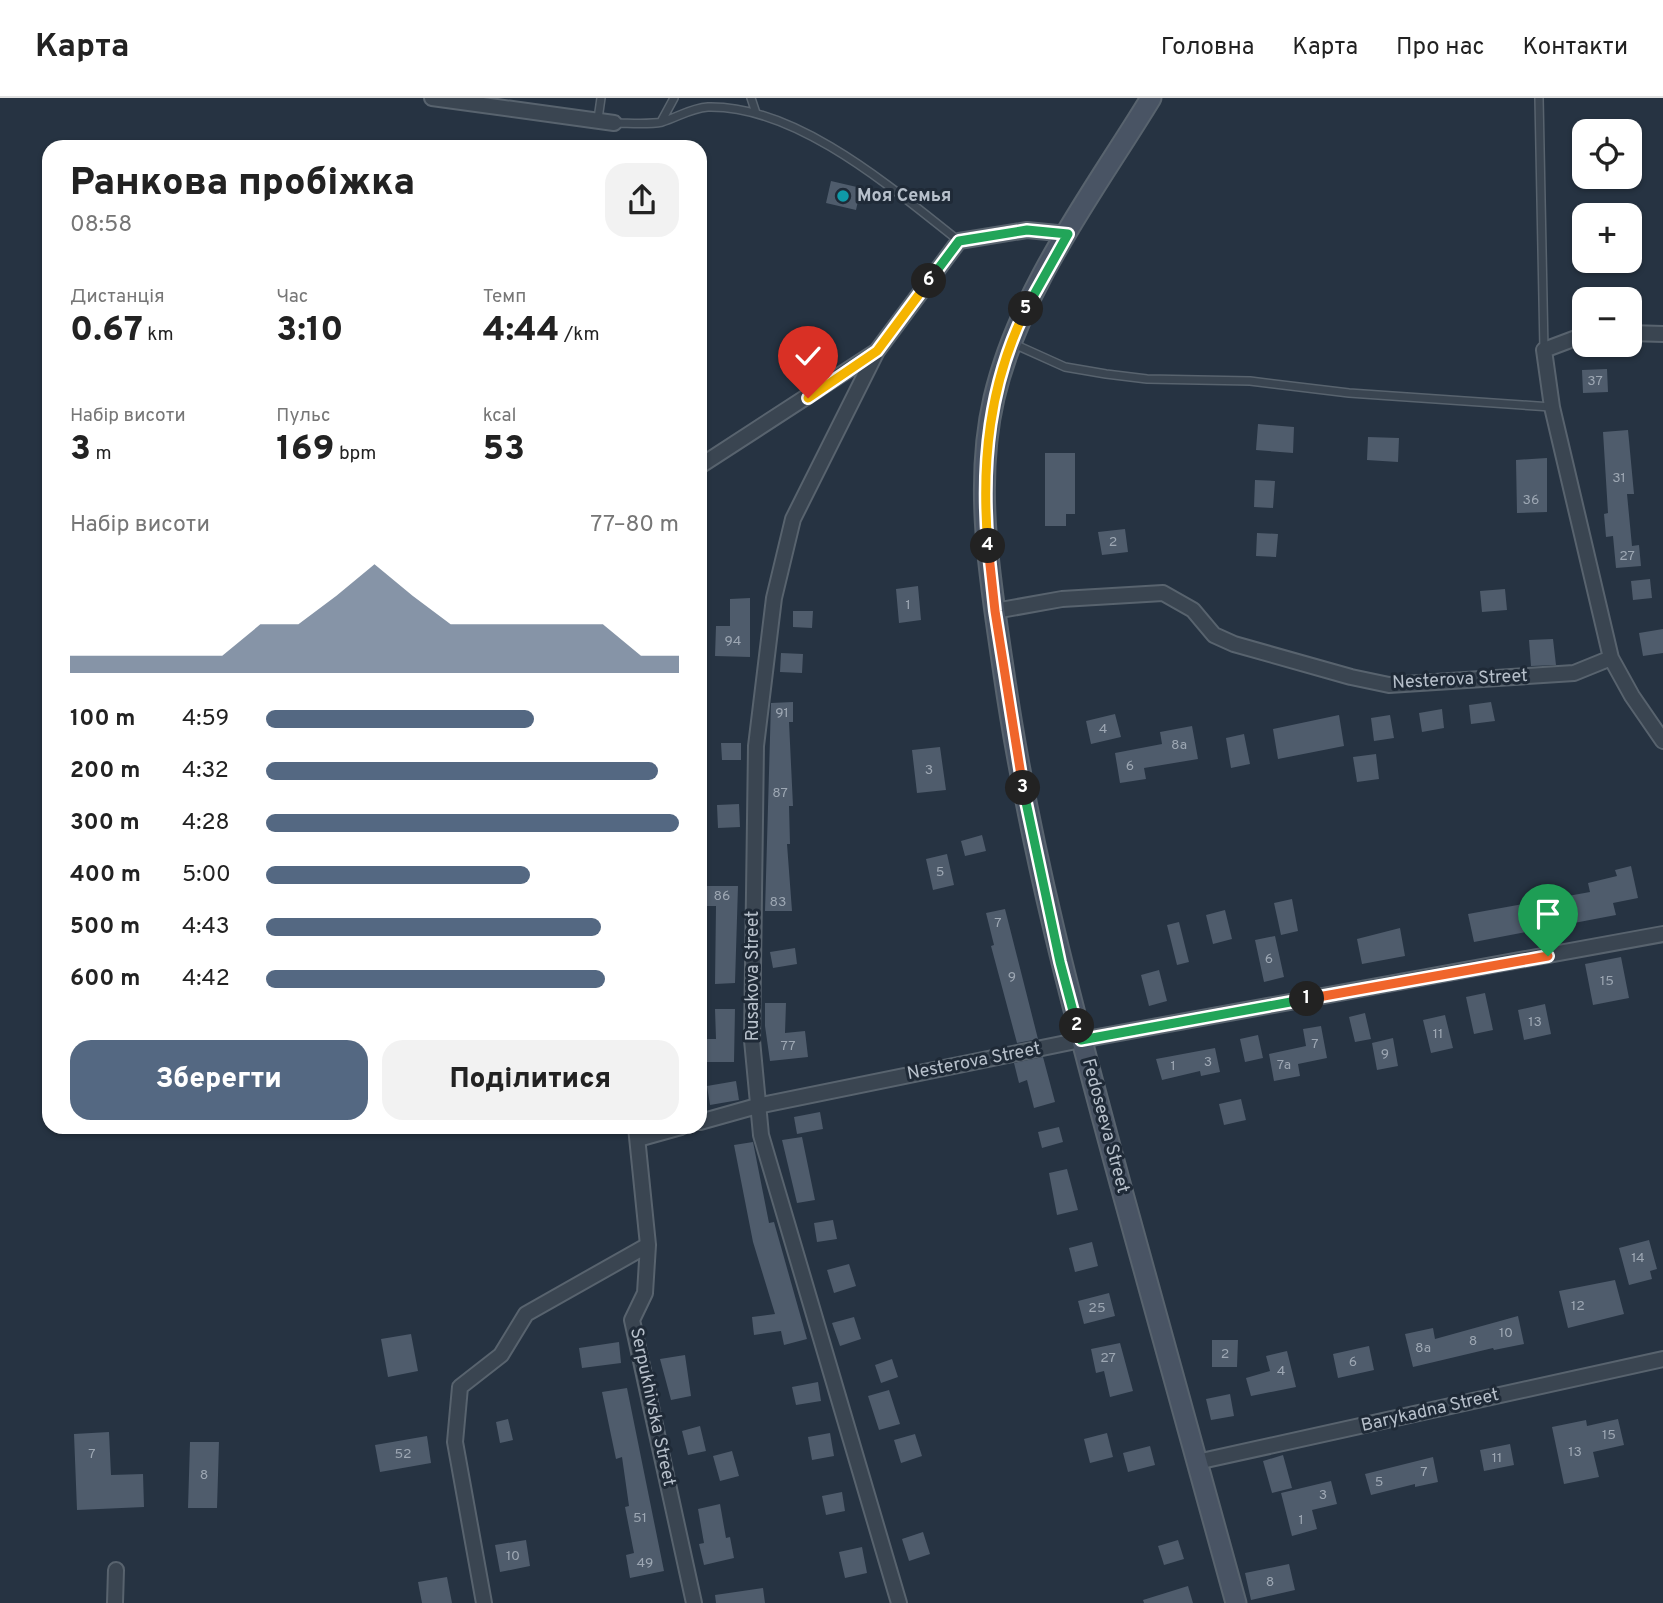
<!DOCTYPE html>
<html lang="uk">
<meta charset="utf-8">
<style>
body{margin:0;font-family:Overpass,sans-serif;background:#f2f2f2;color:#222;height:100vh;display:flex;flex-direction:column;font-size:26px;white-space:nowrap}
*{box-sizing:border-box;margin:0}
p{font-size:23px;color:#767676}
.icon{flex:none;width:38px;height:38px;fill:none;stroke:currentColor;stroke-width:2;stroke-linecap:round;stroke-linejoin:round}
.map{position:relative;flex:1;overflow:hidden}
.drawer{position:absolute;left:42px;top:42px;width:665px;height:994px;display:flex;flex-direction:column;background:#fff;border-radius:21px;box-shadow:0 2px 5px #0004}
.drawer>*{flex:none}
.fabs{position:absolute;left:1572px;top:21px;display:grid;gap:14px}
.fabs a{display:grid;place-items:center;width:70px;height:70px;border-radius:14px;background:#fff;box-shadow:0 2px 5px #0004;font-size:35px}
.pin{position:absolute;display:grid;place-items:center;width:60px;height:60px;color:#fff;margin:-72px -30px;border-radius:50% 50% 50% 0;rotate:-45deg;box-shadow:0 0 7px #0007}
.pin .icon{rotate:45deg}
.km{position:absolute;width:35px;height:35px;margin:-18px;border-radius:50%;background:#222;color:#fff;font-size:19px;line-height:35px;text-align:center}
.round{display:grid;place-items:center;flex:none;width:74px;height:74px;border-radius:21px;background:#f2f2f2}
.headline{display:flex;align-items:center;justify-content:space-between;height:119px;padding:0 28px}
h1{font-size:38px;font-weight:800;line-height:52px}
.figures{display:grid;grid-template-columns:repeat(3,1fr);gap:10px;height:119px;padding:7px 28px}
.figures div{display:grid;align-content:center}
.figures b{font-size:35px;font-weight:800}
.figures small{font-size:19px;font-weight:400}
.figures p{font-size:19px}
.chart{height:196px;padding:14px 28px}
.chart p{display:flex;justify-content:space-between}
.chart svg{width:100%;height:126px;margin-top:7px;fill:#546882;opacity:.7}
.button{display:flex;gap:14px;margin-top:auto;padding:14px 28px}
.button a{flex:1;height:80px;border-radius:21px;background:#546882;color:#fff;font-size:28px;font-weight:800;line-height:80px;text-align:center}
.button a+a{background:#f2f2f2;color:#222}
ul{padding:0 28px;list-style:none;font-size:23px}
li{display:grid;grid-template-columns:112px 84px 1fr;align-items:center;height:52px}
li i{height:18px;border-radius:9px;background:#546882}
header{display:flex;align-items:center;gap:42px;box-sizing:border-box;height:98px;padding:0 35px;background:#fff;border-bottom:2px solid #e0e0e0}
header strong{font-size:33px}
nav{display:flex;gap:38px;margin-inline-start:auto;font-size:24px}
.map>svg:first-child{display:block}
.building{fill:#4f5c6c}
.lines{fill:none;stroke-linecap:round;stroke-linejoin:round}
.lane-casing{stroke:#58636e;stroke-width:10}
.street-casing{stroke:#58636e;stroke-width:18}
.secondary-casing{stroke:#58636e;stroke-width:23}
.lane{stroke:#3a4551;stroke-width:7}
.street{stroke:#3a4551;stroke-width:14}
.secondary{stroke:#495464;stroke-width:19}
.split-1-casing{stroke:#fff;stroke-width:14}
.split-2-casing{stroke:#fff;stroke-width:14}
.split-3-casing{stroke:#fff;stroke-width:14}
.split-4-casing{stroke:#fff;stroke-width:14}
.split-5-casing{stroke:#fff;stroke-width:14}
.split-6-casing{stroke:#fff;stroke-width:14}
.split-7-casing{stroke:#fff;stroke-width:14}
.split-1{stroke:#f0652b;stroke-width:9}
.split-2{stroke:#22a559;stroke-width:9}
.split-3{stroke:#22a559;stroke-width:9}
.split-4{stroke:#f0652b;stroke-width:9}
.split-5{stroke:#f5b400;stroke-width:9}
.split-6{stroke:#22a559;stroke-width:9}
.split-7{stroke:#f5b400;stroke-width:9}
.culture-dot{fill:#0f9aa8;stroke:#1f2a37;stroke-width:2.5}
.labels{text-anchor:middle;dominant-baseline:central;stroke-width:6;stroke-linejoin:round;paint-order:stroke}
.number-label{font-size:14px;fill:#9da7b3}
.poi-label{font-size:18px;font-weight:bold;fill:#b7c0cb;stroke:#1f2a37;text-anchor:start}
.street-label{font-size:18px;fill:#b7c0cb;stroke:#1f2a37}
</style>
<header>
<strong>Карта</strong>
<nav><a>Головна</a><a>Карта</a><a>Про нас</a><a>Контакти</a></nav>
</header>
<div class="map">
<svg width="1663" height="1505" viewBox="0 0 1663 1505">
<rect width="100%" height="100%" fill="#263342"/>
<!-- building -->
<path class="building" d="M831 83 861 90 856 112 826 105Z
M1607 271 1608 294 1583 295 1582 272Z
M1258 326 1294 329 1293 355 1256 352Z
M1628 332 1634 396H1627L1632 448 1639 447 1641 468 1616 470 1613 438 1606 439 1604 416 1608 415 1603 334Z
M1368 339 1399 340 1398 364 1367 362Z
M1045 355H1075V416H1066V428H1045Z
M1547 360V414L1517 415 1516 362Z
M1255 382 1275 383 1273 410 1254 409Z
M1125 431 1128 454 1102 457 1098 434Z
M1257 435 1278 436 1276 459 1256 458Z
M1650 481 1652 500 1633 502 1631 483Z
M918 488 921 522 899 525 896 491Z
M1505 491 1507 512 1482 514 1480 493Z
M750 500V559L715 558 716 528H730V501Z
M793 513H813L812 530 793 529Z
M1663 531V555L1643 558 1639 535Z
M1553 541 1556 567 1531 568 1529 542Z
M781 555 803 556 802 575 780 574Z
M793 604V624H789L793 708H789L790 746H787L792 813H765L771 605Z
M1491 604 1495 623 1471 626 1469 607Z
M1442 611 1444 630 1422 634 1419 615Z
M1115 616 1121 639 1091 646 1086 623Z
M1339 617 1344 648 1278 661 1273 631Z
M1390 617 1394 640 1374 643 1371 620Z
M1192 628 1198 661 1144 670 1146 681 1120 685 1115 655 1162 646 1160 634Z
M1244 636 1250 666 1231 670 1226 640Z
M721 645H741V662H722Z
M940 649 946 692 917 695 912 652Z
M1376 656 1379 681 1357 684 1353 659Z
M739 706 740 729 718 730 717 707Z
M982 737 986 753 965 758 961 743Z
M947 756 954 787 933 792 926 761Z
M1631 768 1638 800 1613 805 1616 817 1474 844 1468 816 1590 794 1588 785 1617 778 1615 772Z
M707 788H738L735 885 715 886 716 808H707Z
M1292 801 1298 833 1281 837 1274 805Z
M1005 811 1038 941 1017 945 991 848 994 847 986 815Z
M1225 812 1232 841 1213 846 1206 817Z
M1179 824 1189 864 1177 867 1167 827Z
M1400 830 1405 858 1362 866 1357 841Z
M1275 838 1284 879 1264 884 1255 842Z
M795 850 797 866 773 870 770 854Z
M1621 859 1629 900 1593 907 1585 866Z
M1159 872 1167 903 1149 908 1141 877Z
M1485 895 1493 932 1474 936 1466 899Z
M765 905H786L785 935 805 933 808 959 770 963 765 928Z
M1545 906 1551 936 1524 942 1518 912Z
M715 911H735L734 964H700V941H716Z
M1365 915 1371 941 1355 944 1349 919Z
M1445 917 1453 950 1431 955 1423 922Z
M1321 928 1327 960 1298 966 1300 978 1274 983 1269 956 1306 948 1303 931Z
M1258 937 1263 960 1245 964 1240 941Z
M1393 940 1398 968 1377 972 1372 945Z
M1215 950 1220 974 1201 978 1200 973 1162 982 1156 961Z
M1043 959 1055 1004 1034 1010 1027 982 1019 985 1014 965Z
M736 983 739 1002 710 1007 707 988Z
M1241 1001 1246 1022 1224 1027 1219 1006Z
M820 1014 823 1031 797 1036 794 1019Z
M1059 1029 1063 1044 1042 1050 1038 1034Z
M802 1039 815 1102 797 1105 782 1042Z
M753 1044 769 1125 774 1124 807 1241 784 1247 781 1233 754 1237 752 1219 775 1216 753 1144 734 1047Z
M1067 1071 1078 1112 1057 1117 1049 1075Z
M833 1122 837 1141 817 1144 814 1125Z
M1649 1142 1657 1171 1650 1173 1652 1181 1629 1187 1619 1150Z
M1092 1144 1098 1168 1075 1174 1069 1150Z
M849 1166 856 1188 834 1195 827 1172Z
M1615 1182 1624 1216 1568 1230 1559 1193Z
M1109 1195 1115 1218 1084 1226 1078 1203Z
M1518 1218 1524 1246 1494 1252 1493 1250 1413 1269 1405 1236 1433 1230 1435 1241Z
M854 1219 861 1241 840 1248 832 1225Z
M411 1236 418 1273 388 1279 381 1241Z
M1212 1242H1238L1237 1269H1212Z
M619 1244 621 1265 582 1270 579 1250Z
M1120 1245 1133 1293 1110 1299 1104 1273 1096 1275 1091 1251Z
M1369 1248 1374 1272 1338 1280 1333 1256Z
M1287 1253 1296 1289 1251 1298 1246 1280 1270 1273 1266 1258Z
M685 1257 691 1298 671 1302 660 1261Z
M892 1261 898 1279 881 1285 875 1267Z
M818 1284 821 1303 796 1307 792 1289Z
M627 1290 664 1473 630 1480 626 1457 634 1455 625 1409 629 1408 622 1359 616 1361 602 1294Z
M889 1292 900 1326 879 1332 868 1298Z
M1230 1296 1234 1318 1211 1322 1206 1301Z
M508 1321 513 1342 500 1345 496 1324Z
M1618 1321 1624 1347 1593 1354 1599 1379 1564 1386 1552 1329 1586 1322 1587 1328Z
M700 1328 706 1353 688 1357 682 1333Z
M109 1334 111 1377 143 1376 144 1409 77 1412 74 1336Z
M830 1335 834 1358 812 1362 808 1339Z
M1107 1335 1113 1359 1090 1365 1084 1341Z
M915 1336 922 1358 901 1365 894 1342Z
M427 1338 431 1365 380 1374 375 1347Z
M190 1344H219L217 1410H188Z
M1510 1346 1514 1367 1484 1373 1480 1352Z
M1150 1348 1155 1367 1128 1374 1123 1355Z
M732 1353 739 1378 720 1383 713 1358Z
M1283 1357 1292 1390 1272 1395 1263 1363Z
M1433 1359 1438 1384 1415 1389V1386L1371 1397 1365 1376Z
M1331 1383 1337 1406 1312 1412 1317 1431 1292 1438 1281 1395Z
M842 1394 845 1413 826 1417 822 1398Z
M720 1406 726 1440 730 1439 734 1460 704 1467 699 1446 704 1445 698 1411Z
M923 1434 930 1456 909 1463 902 1441Z
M526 1442 530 1468 500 1474 495 1447Z
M1178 1442 1184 1461 1164 1467 1158 1448Z
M862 1449 867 1475 845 1480 839 1454Z
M1289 1466 1295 1492 1251 1502 1245 1475Z
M447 1479 452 1505H422L418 1484Z
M1188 1488 1193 1505H1144L1143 1502Z
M763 1490 765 1505H716L715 1497Z"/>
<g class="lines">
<defs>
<path id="lane" d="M751 0 756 15
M1539 0 1544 252
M598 21 601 0
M661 24 674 0
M614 25C629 25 648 27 662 24 678 19 691 10 708 9 797 7 893 91 959 143
M1014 246 1065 269 1106 276 1147 281 1250 283 1349 295 1551 309"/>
<path id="street" d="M432 0 614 25
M1629 235 1663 236
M1584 237 1544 252 1552 309 1611 560 1632 598 1663 643
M877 253 793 421 774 500 756 648 752 942 761 1037 899 1505
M700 368 877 253 959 143 1027 132 1068 136
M995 513 1062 501 1163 495 1193 512 1214 537 1234 546 1351 579 1389 587 1574 575 1611 560
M700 1024 757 1008 1081 942 1663 836
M636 1029 648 1147 645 1195 632 1222 694 1505
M638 1041 681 1029
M1197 1364 1663 1261
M115 1505 116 1472
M484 1505 455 1344 460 1289 501 1257 526 1216 648 1147"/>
<path id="secondary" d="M1151 0C1093 95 1020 190 994 300 973 390 991 486 1004 576 1029 749 1074 916 1120 1085 1159 1225 1197 1365 1236 1505"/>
</defs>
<!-- lane casing -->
<use href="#lane" class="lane-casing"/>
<!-- street casing -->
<use href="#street" class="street-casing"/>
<!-- secondary casing -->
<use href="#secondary" class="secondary-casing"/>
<!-- lane -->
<use href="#lane" class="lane"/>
<!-- street -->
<use href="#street" class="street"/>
<!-- secondary -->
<use href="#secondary" class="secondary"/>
</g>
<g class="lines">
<defs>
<path id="split-1" d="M1307 901 1548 858"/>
<path id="split-2" d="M1077 928 1081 942 1307 901"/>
<path id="split-3" d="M1023 690 1060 864 1077 928"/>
<path id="split-4" d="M988 448 995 513 1023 690"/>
<path id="split-5" d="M988 448C981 365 989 286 1026 211"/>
<path id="split-6" d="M929 183 959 143 1027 132 1068 136 1026 211"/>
<path id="split-7" d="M808 300 877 253 929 183"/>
</defs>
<!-- split-1 casing -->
<use href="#split-1" class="split-1-casing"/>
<!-- split-2 casing -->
<use href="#split-2" class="split-2-casing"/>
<!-- split-3 casing -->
<use href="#split-3" class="split-3-casing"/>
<!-- split-4 casing -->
<use href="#split-4" class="split-4-casing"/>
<!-- split-5 casing -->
<use href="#split-5" class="split-5-casing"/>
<!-- split-6 casing -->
<use href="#split-6" class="split-6-casing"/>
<!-- split-7 casing -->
<use href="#split-7" class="split-7-casing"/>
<!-- split-1 -->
<use href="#split-1" class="split-1"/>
<!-- split-2 -->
<use href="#split-2" class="split-2"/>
<!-- split-3 -->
<use href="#split-3" class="split-3"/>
<!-- split-4 -->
<use href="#split-4" class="split-4"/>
<!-- split-5 -->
<use href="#split-5" class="split-5"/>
<!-- split-6 -->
<use href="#split-6" class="split-6"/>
<!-- split-7 -->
<use href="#split-7" class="split-7"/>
</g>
<!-- markers -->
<circle class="culture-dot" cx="843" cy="98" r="7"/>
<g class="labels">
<!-- number labels -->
<g class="number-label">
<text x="1595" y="283">37</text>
<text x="1619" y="380">31</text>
<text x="1531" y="402">36</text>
<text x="1113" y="444">2</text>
<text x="1627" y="458">27</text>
<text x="908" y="507">1</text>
<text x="733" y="543">94</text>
<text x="782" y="615">91</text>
<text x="1103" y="631">4</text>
<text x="1179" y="647">8а</text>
<text x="1130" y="668">6</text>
<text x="929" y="672">3</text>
<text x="780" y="695">87</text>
<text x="940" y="774">5</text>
<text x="722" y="798">86</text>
<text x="778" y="804">83</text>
<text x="998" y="825">7</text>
<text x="1269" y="861">6</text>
<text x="1012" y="879">9</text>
<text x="1607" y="883">15</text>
<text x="1535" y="924">13</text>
<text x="1438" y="936">11</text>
<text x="1315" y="946">7</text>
<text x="788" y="948">77</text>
<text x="1385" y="956">9</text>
<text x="1208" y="964">3</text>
<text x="1284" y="967">7а</text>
<text x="1173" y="968">1</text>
<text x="1638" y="1160">14</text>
<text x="1578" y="1208">12</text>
<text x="1097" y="1210">25</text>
<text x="1506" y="1235">10</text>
<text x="1473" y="1243">8</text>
<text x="1423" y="1250">8а</text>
<text x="1225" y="1256">2</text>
<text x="1108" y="1260">27</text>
<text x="1353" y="1264">6</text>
<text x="1281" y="1273">4</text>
<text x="1609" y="1337">15</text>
<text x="1575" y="1354">13</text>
<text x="92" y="1356">7</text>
<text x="403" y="1356">52</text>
<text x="1497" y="1360">11</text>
<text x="1424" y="1374">7</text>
<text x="204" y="1377">8</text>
<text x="1379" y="1384">5</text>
<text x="1323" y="1397">3</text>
<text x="640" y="1420">51</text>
<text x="1301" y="1422">1</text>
<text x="513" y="1458">10</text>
<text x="645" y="1465">49</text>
<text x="1270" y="1484">8</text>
</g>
<!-- poi labels -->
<g class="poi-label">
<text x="857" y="98">Моя Семья</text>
</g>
<!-- street labels -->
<g class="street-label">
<text transform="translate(1460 582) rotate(-3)">Nesterova Street</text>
<text transform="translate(753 878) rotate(-90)">Rusakova Street</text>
<text transform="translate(974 964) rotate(-11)">Nesterova Street</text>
<text transform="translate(1105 1028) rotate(75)">Fedoseeva Street</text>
<text transform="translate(652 1309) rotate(78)">Serpukhivska Street</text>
<text transform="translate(1430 1313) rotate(-13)">Barykadna Street</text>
</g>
</g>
</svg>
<div class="fabs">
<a><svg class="icon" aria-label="locate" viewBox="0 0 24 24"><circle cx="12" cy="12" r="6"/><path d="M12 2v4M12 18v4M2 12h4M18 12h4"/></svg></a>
<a>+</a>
<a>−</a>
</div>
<div class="pin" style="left:1548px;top:858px;background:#1e9e55"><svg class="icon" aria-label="arrive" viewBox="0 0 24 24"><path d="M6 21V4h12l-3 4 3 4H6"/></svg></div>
<div class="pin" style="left:808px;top:300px;background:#d93025"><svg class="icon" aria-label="check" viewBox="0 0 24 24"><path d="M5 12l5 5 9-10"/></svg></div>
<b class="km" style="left:1307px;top:901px">1</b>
<b class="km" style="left:1077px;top:928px">2</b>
<b class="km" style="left:1023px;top:690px">3</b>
<b class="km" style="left:988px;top:448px">4</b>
<b class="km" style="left:1026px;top:211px">5</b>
<b class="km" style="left:929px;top:183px">6</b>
<section class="drawer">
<div class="headline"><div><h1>Ранкова пробіжка</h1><p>08:58</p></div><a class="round"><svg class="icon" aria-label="share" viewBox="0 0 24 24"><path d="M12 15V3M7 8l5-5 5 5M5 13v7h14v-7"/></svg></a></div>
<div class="figures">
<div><p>Дистанція</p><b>0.67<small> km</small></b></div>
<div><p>Час</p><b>3:10</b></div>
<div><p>Темп</p><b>4:44<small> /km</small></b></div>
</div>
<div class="figures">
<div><p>Набір висоти</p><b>3<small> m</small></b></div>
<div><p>Пульс</p><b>169<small> bpm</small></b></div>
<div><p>kcal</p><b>53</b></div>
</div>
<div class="chart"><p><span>Набір висоти</span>77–80 m</p>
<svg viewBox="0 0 160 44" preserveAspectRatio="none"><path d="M0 44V38L10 38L20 38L30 38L40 38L50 27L60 27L70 17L80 6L90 17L100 27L110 27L120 27L130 27L140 27L150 38L160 38V44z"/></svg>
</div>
<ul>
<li><b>100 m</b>4:59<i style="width:65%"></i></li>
<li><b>200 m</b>4:32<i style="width:95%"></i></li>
<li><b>300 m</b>4:28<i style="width:100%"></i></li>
<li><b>400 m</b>5:00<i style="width:64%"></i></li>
<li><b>500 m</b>4:43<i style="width:81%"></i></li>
<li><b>600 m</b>4:42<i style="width:82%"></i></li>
</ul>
<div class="button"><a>Зберегти</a><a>Поділитися</a></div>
</section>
</div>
